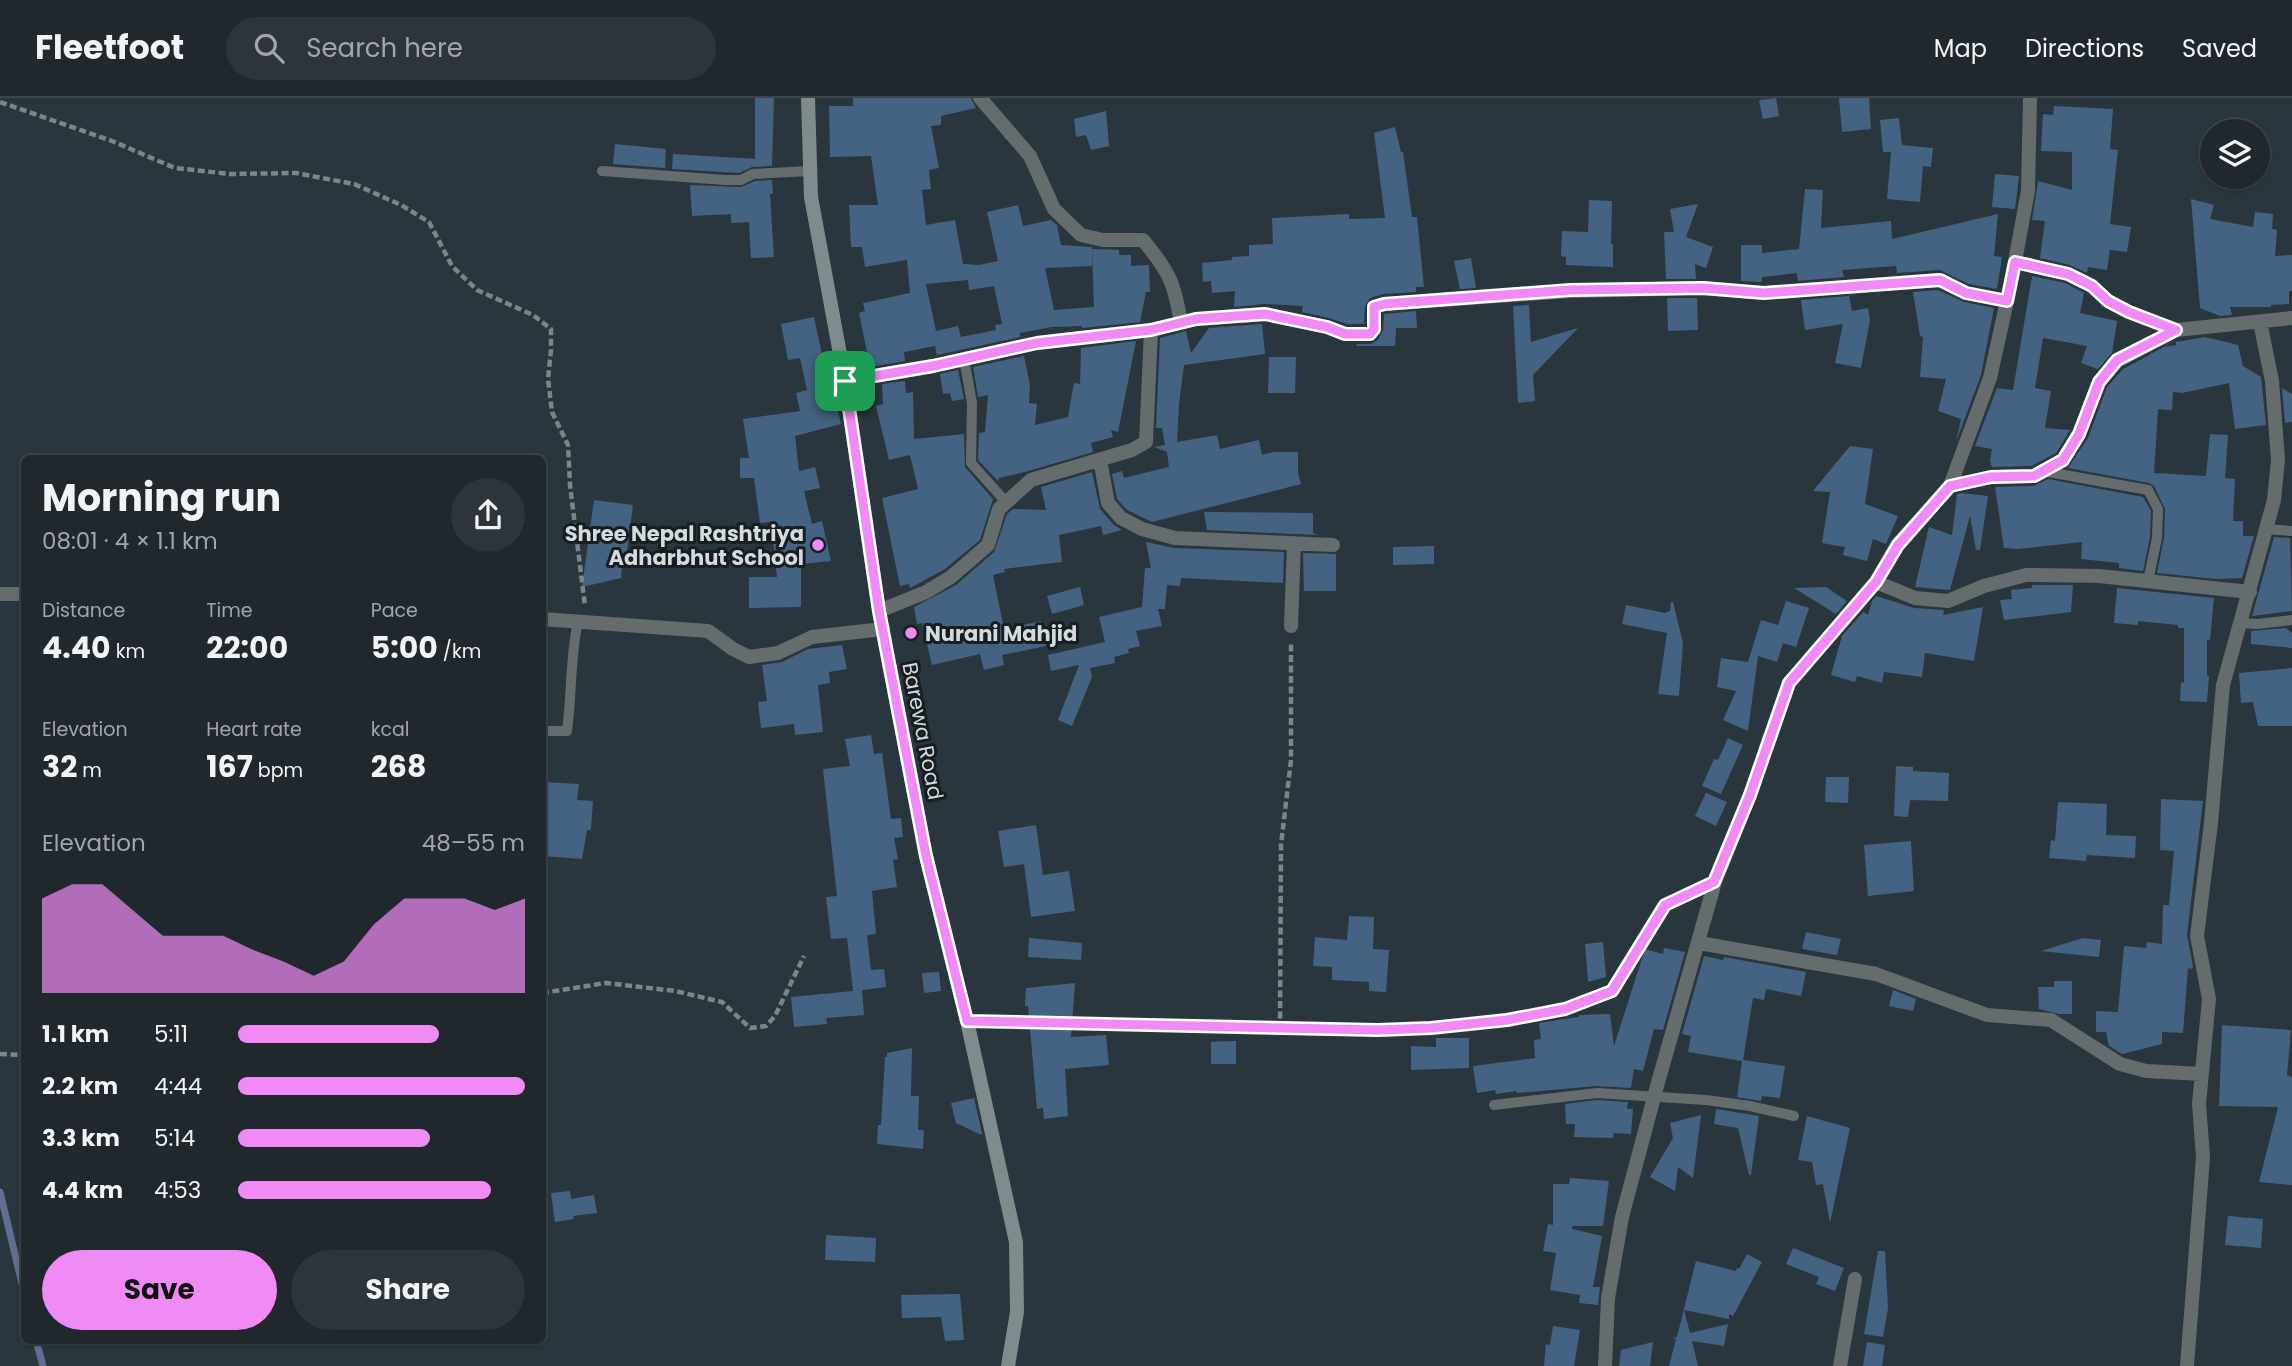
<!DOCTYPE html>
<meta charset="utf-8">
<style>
body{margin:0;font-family:Poppins,sans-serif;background:#2d343a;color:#f1f3f6;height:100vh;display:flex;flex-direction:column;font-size:26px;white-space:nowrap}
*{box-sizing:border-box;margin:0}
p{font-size:23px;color:#a2a6aa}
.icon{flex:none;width:38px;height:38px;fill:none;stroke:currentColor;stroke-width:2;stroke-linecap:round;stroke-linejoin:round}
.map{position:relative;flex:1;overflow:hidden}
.side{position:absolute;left:21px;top:357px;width:525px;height:889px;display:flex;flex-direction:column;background:#20282e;border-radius:10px;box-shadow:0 2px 5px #0004,0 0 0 2px #3d444a}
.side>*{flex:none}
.buttons{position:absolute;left:2200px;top:21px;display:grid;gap:14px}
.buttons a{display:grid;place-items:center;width:70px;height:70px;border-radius:50%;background:#20282e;box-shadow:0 2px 5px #0004,0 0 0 2px #3d444a;font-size:35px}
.pin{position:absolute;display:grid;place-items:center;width:60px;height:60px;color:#fff;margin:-30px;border-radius:14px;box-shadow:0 4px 10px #0006}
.round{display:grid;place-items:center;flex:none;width:74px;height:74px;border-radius:37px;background:#2d343a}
.overview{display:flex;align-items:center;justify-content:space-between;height:119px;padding:0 21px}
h1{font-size:38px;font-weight:700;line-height:52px}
.metrics{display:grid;grid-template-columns:repeat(3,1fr);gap:10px;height:119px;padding:7px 21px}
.metrics div{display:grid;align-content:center}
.metrics b{font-size:30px;font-weight:700}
.metrics small{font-size:19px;font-weight:400}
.metrics p{font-size:19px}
.chart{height:196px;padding:14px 21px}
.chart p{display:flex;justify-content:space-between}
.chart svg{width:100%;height:126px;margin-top:7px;fill:#f08bf6;opacity:.7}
.button{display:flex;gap:14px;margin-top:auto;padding:14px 21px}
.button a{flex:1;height:80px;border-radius:42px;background:#f08bf6;color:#111;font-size:28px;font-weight:700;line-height:80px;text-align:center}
.button a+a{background:#2d343a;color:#f1f3f6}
ul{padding:0 21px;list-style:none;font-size:23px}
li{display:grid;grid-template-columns:112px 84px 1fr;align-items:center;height:52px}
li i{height:18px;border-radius:9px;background:#f08bf6}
header{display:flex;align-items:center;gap:42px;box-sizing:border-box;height:98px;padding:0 35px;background:#20282e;border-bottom:2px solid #3d444a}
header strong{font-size:33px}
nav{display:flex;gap:38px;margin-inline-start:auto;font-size:24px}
.search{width:490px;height:63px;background:#2d343a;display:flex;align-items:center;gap:18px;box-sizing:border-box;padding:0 24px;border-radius:38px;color:#a2a6aa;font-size:26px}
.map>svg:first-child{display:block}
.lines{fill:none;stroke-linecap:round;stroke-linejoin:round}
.stream{stroke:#606e94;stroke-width:7}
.building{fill:#446382;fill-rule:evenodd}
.path{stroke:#7b858b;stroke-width:4.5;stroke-dasharray:7 3.5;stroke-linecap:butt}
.service{stroke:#656c6d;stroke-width:10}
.minor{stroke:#656c6d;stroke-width:14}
.secondary{stroke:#808b8d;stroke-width:14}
.route-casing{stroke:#fff;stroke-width:14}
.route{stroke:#f08bf6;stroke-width:9}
.poi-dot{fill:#f08bf6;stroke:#171d20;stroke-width:2.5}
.labels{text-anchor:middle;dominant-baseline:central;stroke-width:6;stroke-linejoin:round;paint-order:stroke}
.poi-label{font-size:21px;font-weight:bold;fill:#d3dbdf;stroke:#171d20;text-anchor:end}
.street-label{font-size:21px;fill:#d3dbdf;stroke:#171d20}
</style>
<header>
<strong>Fleetfoot</strong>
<div class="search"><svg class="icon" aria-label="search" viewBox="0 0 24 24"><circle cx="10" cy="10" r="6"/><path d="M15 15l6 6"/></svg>Search here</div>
<nav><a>Map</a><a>Directions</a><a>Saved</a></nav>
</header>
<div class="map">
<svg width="2292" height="1268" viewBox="0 0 2292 1268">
<rect width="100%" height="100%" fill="#2a363d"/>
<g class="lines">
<!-- stream -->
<path class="stream" d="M0 1094 24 1194
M36 1242 43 1268"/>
</g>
<!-- building -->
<path class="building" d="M755 0H774L772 68 752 69 739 75 672 71 673 56 755 61Z
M853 0H971L976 10 941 18V27L931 28 939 70 929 72 931 91 922 92 926 127 955 122 963 166 979 167 998 163 987 114 1018 107 1023 128 1051 122 1057 127 1061 147 1092 149V168L1045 170 1054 212 1094 209 1092 151 1119 152V157H1131V168L1149 167 1150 194H1146L1140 224 1082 230V228L1052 229 1020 235V239L937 257 935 248 904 254 905 263 870 269 859 215 865 213 863 205 910 195 907 162 865 169 862 149H851L849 107H878L871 58 830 59 829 8H853ZM968 182 969 192 994 188 1002 226 995 227 996 232 961 239 958 228 936 233 926 186Z
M1776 0 1779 18 1763 21 1759 2Z
M1839 0H1869L1871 31 1842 34Z
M2054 8 2113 11 2110 51 2118 52 2110 126 2131 129 2127 154 2110 152 2107 172 2088 169 2087 175 2070 167 2040 160 2045 123 2032 122 2038 83 2072 92V54L2041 53 2043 16 2053 17Z
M1106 13 1109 48 1091 52 1086 37 1076 39 1074 21Z
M1899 20 1902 47 1933 50 1931 69 1923 68 1920 104 1887 101 1891 54H1883L1880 22Z
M1395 29 1401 54H1403L1412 119H1417L1424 189H1416V194L1383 196 1370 200 1365 208 1364 226H1347L1329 220 1302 214 1303 208 1264 206 1234 209 1235 193 1212 195 1211 183 1203 184 1202 165 1232 162V159L1249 158V147L1273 146 1272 120 1349 116V121L1385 120 1374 35Z
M615 46 666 51 665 70 613 66Z
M1995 76 2019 78 2015 111 1992 109Z
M772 82 773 96H770L774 159 751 160 749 124 731 125V116L692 118 690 87 741 89 755 83Z
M1805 91 1823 92 1821 130 1891 123 1892 141 1998 116 1994 158 2002 159 1997 191 1969 186 1940 172 1897 175 1896 168 1842 172 1844 179 1798 183 1797 175 1762 179V184L1741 183V147H1762V155L1799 151Z
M2191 101 2214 107 2210 121 2253 129 2255 114 2273 116 2272 131 2277 132 2275 158 2292 157V193H2289V206L2271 207V209H2230L2232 217 2220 218 2200 210Z
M1589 102 1612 103 1611 146H1613V169L1566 167V159L1561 158 1562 133 1588 134Z
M1698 106 1686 139 1713 149 1706 170 1695 166 1696 181H1666L1664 134H1674L1670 111Z
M1471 160 1476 190 1460 191 1454 163Z
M2032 178 2065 185 2084 195 2080 215 2117 223 2112 255 2098 271 2081 265 2087 248 2043 240 2035 290 2051 293 2045 330 2070 332 2056 355 2031 368 1992 369 1990 363 1992 351 1975 348 1997 290 2013 292Z
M1938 192 1964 204 1994 210 1981 277 1956 344 1961 321 1938 313 1946 281 1920 279 1923 239 1920 238 1913 194Z
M1849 198 1852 213 1868 210 1870 222 1861 270 1835 265 1843 226 1805 232 1801 202Z
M1667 200H1697L1698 232 1668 233Z
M1529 207 1531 244 1578 230 1533 277 1535 303 1518 305 1513 208Z
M1416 213 1417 230H1396L1395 248H1356L1357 246H1371L1378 242 1383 232 1384 216Z
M814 219 824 266 831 288 832 287 841 326 795 338 799 373 815 369 820 390 804 393 812 426 822 423 831 463 801 466V509L749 510V479H777L771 424 760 425 754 380H740V360H749L743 321 800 313 796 295 807 292 800 260 788 262 781 226Z
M1262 226 1265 256 1184 267 1179 306 1177 344 1217 337 1220 351 1259 342 1262 357 1274 354H1298V375L1301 386 1152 424 1127 412 1117 401 1112 376 1122 373 1124 380 1169 369 1167 354 1154 349 1165 347 1162 330H1156L1160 240 1186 233 1191 255 1209 230Z
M2205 239 2238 247 2243 268 2261 279 2266 327 2235 331 2229 285 2182 295 2173 294 2172 312 2158 311 2154 375 2206 378 2210 336 2228 337 2225 380 2235 381 2233 423H2243V438H2254L2242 480 2216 481 2157 475 2164 440 2165 411 2154 388 2149 385 2068 370 2088 340 2107 289 2123 271 2164 249 2176 247V244Z
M1136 243 1118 334 1111 332 1113 339 1091 345 1093 354 1025 374 999 380 998 383 978 362 979 335 985 334 988 297 978 299 973 269 1024 258 1030 287 1029 305 1037 306 1035 327 1068 319 1074 285 1080 286 1081 250Z
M1269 259H1296L1295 295H1268Z
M958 272 964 301 952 303 950 295 943 296 940 276Z
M905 283 906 295 913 294 914 341 964 336 965 369 993 401 980 442 945 471 910 490 909 486 900 488 882 400 918 391 910 357 889 362 876 308 883 306 882 286Z
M2282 290 2292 296V324L2285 325Z
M1850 348 1873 351 1865 406 1898 418 1886 446 1873 441 1867 463 1843 457 1845 449 1822 445 1830 394 1813 393Z
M1092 374 1100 411 1114 427 1122 432 1103 437 1101 428 1059 437 1062 464 1004 471 1005 474 993 477 1004 531 1041 523 1046 548 1002 557 1004 567 984 572 980 556 932 567 922 525 917 526 914 509 956 487 994 454 1007 416 1013 411 1046 412 1041 389Z
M2048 381 2143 399 2151 413 2150 439 2143 473 2119 470V465L2081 461 2082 444 2018 451 2004 450 1995 389 2034 388Z
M1962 395 1988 398 1980 452H1976L1970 418 1950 492 1915 489 1929 429 1952 437 1957 396Z
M594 402 633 407 625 469 622 468 621 480 582 489Z
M1204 414 1313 415V435L1318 437 1207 432Z
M2274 439 2290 440 2292 513 2252 518Z
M1146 444 1174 450 1284 454 1283 485 1181 480 1180 488 1167 487 1165 511H1158L1162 528 1136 533 1140 548 1128 551 1129 555 1114 559 1115 565 1090 570 1092 579 1072 628 1058 622 1079 567 1051 573 1048 557 1105 544 1099 519 1142 509 1145 470H1151Z
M1434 448V466L1393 467V449Z
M1303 455 1336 456V493H1304Z
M2032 487H2073L2071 514 2004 522 2000 502 2012 501 2011 492 2032 490Z
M1080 489 1084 507 1052 516 1047 498Z
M1826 489 1847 503 1836 516 1794 490Z
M2117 490 2214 500 2210 542H2207V578H2209L2207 604 2180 603 2181 584 2184 585V530H2178V527L2138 523V527L2114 525Z
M1876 498 1914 510 1944 512 1943 517 1983 509 1974 563 1925 555 1922 579 1884 574 1882 585 1857 578 1855 584 1831 577 1842 538 1863 514 1868 517 1872 503Z
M1786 503 1809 510 1796 549 1783 545 1777 564 1758 558 1748 633 1723 622 1736 593 1717 589 1721 560 1748 564 1761 522 1778 527Z
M1671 504H1673L1683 545 1679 598 1658 596 1667 535 1622 526 1626 507 1665 515 1670 513Z
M2286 530 2292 535V550L2251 546V533Z
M842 547 847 571 829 574 830 585 818 587 823 634 795 637 794 626 761 630 758 604 767 603 762 567 782 564 808 551Z
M2292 570V628H2258L2253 604 2241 605 2239 575Z
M871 637 874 656 882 655 891 721 901 720 903 739 894 740 898 761 893 762 897 789 872 793 876 836 867 837 871 872 884 871 886 889 855 893 862 892 864 917 826 920 827 926 794 929 791 899 853 893 847 840 831 841 826 799 837 798 823 671 850 668 845 641Z
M1728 640 1743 647 1721 696 1702 688 1714 661 1718 662Z
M1896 668 1913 669V673L1949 675 1948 703 1910 702 1908 719 1894 718Z
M1826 679H1849L1848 705 1825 704Z
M542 684 579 686 577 702 593 703 591 732H587L582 761 542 758Z
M1706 695 1727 704 1716 728 1695 718Z
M2161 701 2203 703 2187 837 2193 868 2192 871 2188 870 2183 935 2162 934V946L2122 956 2109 948 2106 934H2096V913L2118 914 2124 848 2146 850 2147 844 2162 846 2163 807H2169L2174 753 2160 752Z
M2058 704 2107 706 2106 737 2136 738 2135 760 2087 757 2086 763 2049 760 2051 742 2055 743Z
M1036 727 1043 777 1069 773 1075 813 1031 819 1024 766 1004 769 998 733Z
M1911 743 1914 793 1868 798 1864 747Z
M1349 818 1374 819 1373 851 1389 852 1386 894 1369 893V884L1332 882V869L1313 868 1315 839 1347 842Z
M1806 834 1841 841 1837 857 1802 851Z
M1029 840 1082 845 1081 862 1028 859Z
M2083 840 2101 842 2099 859 2041 853Z
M1603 844 1606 879 1588 884 1585 846Z
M1664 850 1685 854 1663 932 1654 931 1643 973 1634 971 1631 990 1596 988 1517 995 1516 993 1496 996 1495 992 1477 995 1473 968 1535 960 1534 942 1541 941 1539 925 1579 919V917L1610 916 1614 948 1645 851 1663 856Z
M1704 858 1723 862 1724 859 1806 874 1801 898 1766 891 1764 902 1753 900 1743 962 1785 968 1780 1000 1762 998 1761 1003 1737 999 1742 963 1688 954 1691 938 1682 936Z
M939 874 941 893 924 895 922 875Z
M2054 883H2072V916H2059L2039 911 2038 889H2054Z
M1075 885 1071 939 1106 937 1109 967 1065 971 1068 1018 1044 1021 1043 1010 1037 1011 1028 908H1025L1026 890Z
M1893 892 1916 901 1913 913 1889 908Z
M2222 927 2291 932 2287 977 2292 979V1087L2259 1084 2278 1009 2219 1008Z
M1436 940H1469V970L1411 972V948L1436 949Z
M1236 943V966H1211V944Z
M912 950 911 998H919L918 1032H924L923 1051 877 1046 878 1027H881L885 959H887V955Z
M974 1000 982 1035 981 1037 956 1025 951 1005Z
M1597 1002 1628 1004 1627 1011H1633L1631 1036 1614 1035 1613 1040 1574 1039 1575 1026H1566L1565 1006Z
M1716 1011 1759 1018 1751 1077H1749L1738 1030 1714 1026Z
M1701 1017 1693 1080 1678 1069 1675 1093 1650 1079 1673 1040 1670 1025Z
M1807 1018 1850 1030 1830 1125 1823 1086 1816 1087 1812 1064 1798 1062Z
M1570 1080 1609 1083 1603 1128H1572V1131L1602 1138 1593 1189H1600L1598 1207 1579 1205 1580 1197 1550 1192 1556 1155 1543 1153 1548 1126 1553 1127V1086H1569Z
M570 1093 571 1101 594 1097 597 1115 573 1118 574 1121 555 1124 551 1095Z
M2228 1118 2263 1121 2261 1150 2225 1147Z
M826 1137 876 1140 875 1164 825 1162Z
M1793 1150 1844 1170 1835 1193 1816 1186 1819 1179 1786 1166Z
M1878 1153H1885L1888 1210 1883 1239 1864 1236Z
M1747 1156 1762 1164 1733 1218 1729 1216V1221L1684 1212 1690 1235 1728 1226 1724 1248 1692 1243 1698 1268H1669L1676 1241 1672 1240 1677 1239 1696 1163 1736 1173 1737 1170 1739 1171Z
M960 1196 964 1242 945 1243 941 1219 902 1220 901 1197Z
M1553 1228 1580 1232 1574 1268H1544L1546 1246 1550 1247Z
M1653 1244 1650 1268H1619L1621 1252Z
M1867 1244 1885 1247 1882 1268H1863Z"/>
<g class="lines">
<!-- path -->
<path class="path" d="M0 4 112 43 175 70 230 76 296 75 354 86 401 107 429 124 452 168 477 192 533 217 551 231V252L548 281 552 314 568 347 570 387 585 508
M542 895 606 885 675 893 722 904 750 930 766 928 775 918 804 858
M982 923 1378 932 1431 930 1507 922 1565 911 1612 893 1665 807 1695 794
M1280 931 1281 747 1291 662V544
M0 956 24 957"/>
<!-- service -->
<path class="service" d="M602 73 725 82H741L753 76 810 73
M964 261 972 305 971 365 1006 404
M2043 373 2148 392 2158 411 2157 440 2148 483
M2266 431 2292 433
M2241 525 2257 526 2292 522
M542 633H567C572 596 570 559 578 523
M1494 1007 1597 995 1706 1002 1750 1008 1794 1018"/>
<!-- minor -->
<path class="minor" d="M980 0 1030 58 1054 111 1081 137 1103 142H1143C1170 175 1174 184 1181 225
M2015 164 2068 176 2092 188 2108 203 2129 214 2176 232
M845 283 933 268 1037 245 1151 232 1196 221 1265 216 1327 229 1345 236H1370L1374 231V209L1384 206 1570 193 1703 190 1764 195 1940 182 1966 195 2007 203
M1100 362 1108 405 1121 420 1142 431 1175 440 1333 447
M1950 388 1990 280 2011 185 2028 93 2030 0
M1876 484 1915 500 1948 503 1984 488 2026 477 2099 478 2250 494
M0 496H24
M879 513 926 494 951 479 988 447 999 411 1031 382 1132 352 1146 344 1151 232
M542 521 708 533 733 551 749 559 778 555 812 539 883 531
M1291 528 1294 445
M1699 845 1876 876 1987 917 2051 922 2120 966 2146 973 2202 976
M1605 1268 1608 1200 1622 1119 1657 988 1715 784 1750 697 1789 585 1876 484 1897 447 1950 388 1991 379 2034 378 2063 362 2079 336 2099 284 2117 263 2176 232 2292 220
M1840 1268 1855 1181
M2187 1268 2203 1059 2199 1006 2209 901 2197 838 2211 725 2223 587 2274 402 2278 362 2272 283 2260 224"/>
<!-- secondary -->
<path class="secondary" d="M808 0 811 99 845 283 879 513 926 758 967 923 1016 1144 1017 1214 1008 1268"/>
</g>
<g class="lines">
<defs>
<path id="route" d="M2015 164 2068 176 2092 188 2108 203 2129 214 2176 232 2117 262 2099 284 2079 336 2063 362 2034 378 1991 379 1950 388 1898 447 1876 484 1789 585 1750 697 1714 784 1665 807 1612 893 1565 911 1507 922 1431 930 1378 932 967 923 926 758 879 513 845 283 933 268 1037 245 1151 232 1196 221 1265 216 1327 229 1345 236H1370L1374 231V209L1384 206 1570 192 1703 190 1764 195 1940 182 1966 195 2007 203Z"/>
</defs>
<!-- route casing -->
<use href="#route" class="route-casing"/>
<!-- route -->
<use href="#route" class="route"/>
</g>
<!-- markers -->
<g class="poi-dot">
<circle cx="818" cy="447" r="7"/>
<circle cx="911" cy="535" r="7"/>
</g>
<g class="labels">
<!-- poi labels -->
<g class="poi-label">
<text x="804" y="435">Shree Nepal Rashtriya<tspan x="804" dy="24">Adharbhut School</tspan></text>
<text x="925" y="535" text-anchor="start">Nurani Mahjid</text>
</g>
<!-- street labels -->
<g class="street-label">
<text transform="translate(923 633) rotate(79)">Barewa Road</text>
</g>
</g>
</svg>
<div class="buttons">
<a><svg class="icon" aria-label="layers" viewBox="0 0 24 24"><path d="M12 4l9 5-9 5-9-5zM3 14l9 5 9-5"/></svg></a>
</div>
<div class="pin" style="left:845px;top:283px;background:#1e9e55"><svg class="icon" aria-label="arrive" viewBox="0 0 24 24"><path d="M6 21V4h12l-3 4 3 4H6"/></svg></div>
<section class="side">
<div class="overview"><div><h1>Morning run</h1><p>08:01 · 4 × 1.1 km</p></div><a class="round"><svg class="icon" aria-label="share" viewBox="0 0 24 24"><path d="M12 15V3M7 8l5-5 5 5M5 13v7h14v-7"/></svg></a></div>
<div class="metrics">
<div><p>Distance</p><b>4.40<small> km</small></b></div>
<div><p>Time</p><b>22:00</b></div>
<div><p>Pace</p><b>5:00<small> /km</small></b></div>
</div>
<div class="metrics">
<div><p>Elevation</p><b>32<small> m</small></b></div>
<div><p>Heart rate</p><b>167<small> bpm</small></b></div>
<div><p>kcal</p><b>268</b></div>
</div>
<div class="chart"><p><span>Elevation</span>48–55 m</p>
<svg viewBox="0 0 160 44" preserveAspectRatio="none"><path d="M0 44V11L10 6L20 6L30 15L40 24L50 24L60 24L70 29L80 33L90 38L100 33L110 20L120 11L130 11L140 11L150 15L160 11V44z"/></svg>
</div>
<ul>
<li><b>1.1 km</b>5:11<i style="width:70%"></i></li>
<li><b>2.2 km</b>4:44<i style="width:100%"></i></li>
<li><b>3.3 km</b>5:14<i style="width:67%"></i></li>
<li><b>4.4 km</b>4:53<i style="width:88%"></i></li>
</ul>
<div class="button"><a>Save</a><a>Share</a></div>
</section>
</div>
